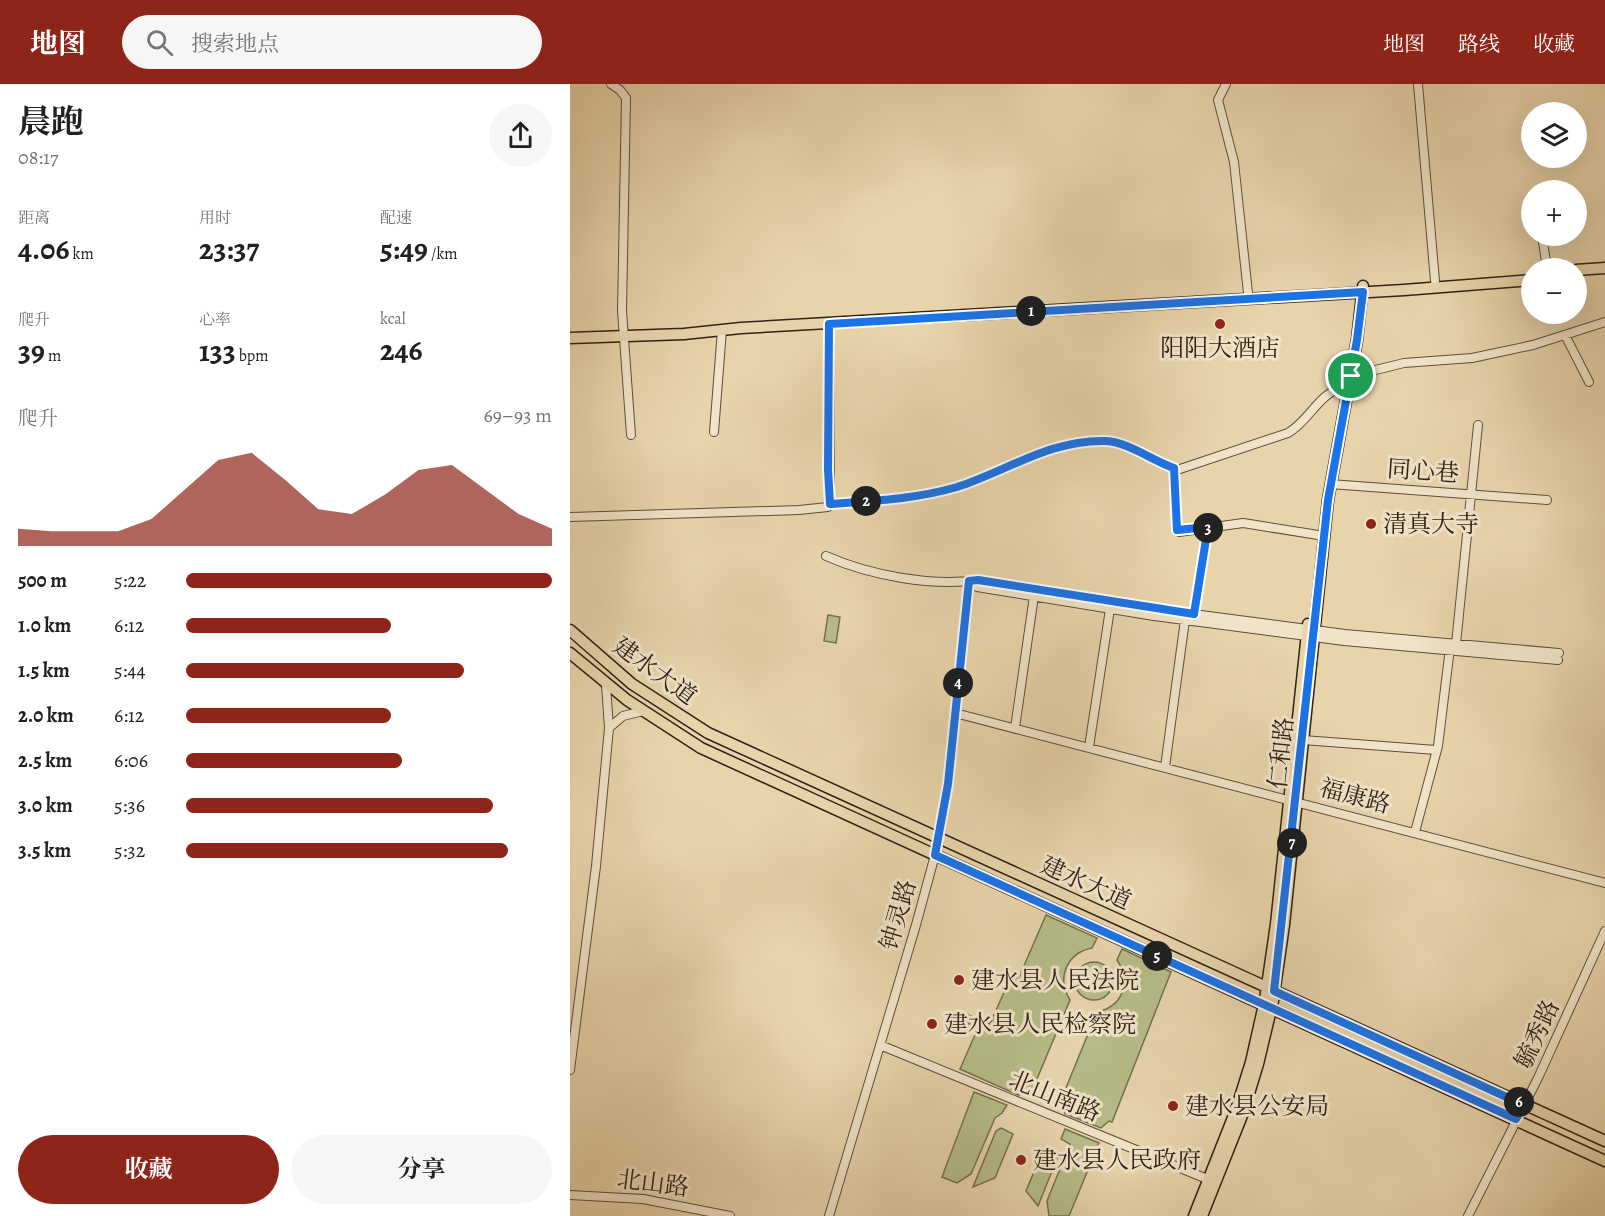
<!DOCTYPE html>
<html lang="zh">
<meta charset="utf-8">
<style>
body{margin:0;font-family:Alegreya,"Noto Serif SC",serif;background:#f6f6f6;color:#202124;height:100vh;display:flex;flex-direction:column;font-size:22px;white-space:nowrap}
*{box-sizing:border-box;margin:0}
p{font-size:20px;color:#757577}
.icon{flex:none;width:33px;height:33px;fill:none;stroke:currentColor;stroke-width:2;stroke-linecap:round;stroke-linejoin:round}
.map{position:relative;flex:1;overflow:hidden}
.panel{display:flex;flex-direction:column;background:#fff;width:570px}
.panel>*{flex:none}
.fabs{position:absolute;left:951px;top:18px;display:grid;gap:12px}
.fabs a{display:grid;place-items:center;width:66px;height:66px;border-radius:50%;background:#fff;box-shadow:0 6px 24px #0002;font-size:30px}
.pin{position:absolute;display:grid;place-items:center;width:51px;height:51px;color:#fff;margin:-26px;border:3px solid #fff;border-radius:50%;box-shadow:0 2px 6px #0007}
.km{position:absolute;width:30px;height:30px;margin:-15px;border-radius:50%;background:#222;color:#fff;font-size:16px;line-height:30px;text-align:center}
.round{display:grid;place-items:center;flex:none;width:63px;height:63px;border-radius:32px;background:#f6f6f6}
.head{display:flex;align-items:center;justify-content:space-between;height:102px;padding:0 18px}
h1{font-size:33px;font-weight:700;line-height:45px}
.figures{display:grid;grid-template-columns:repeat(3,1fr);gap:9px;height:102px;padding:6px 18px}
.figures div{display:grid;align-content:center}
.figures b{font-size:30px;font-weight:700}
.figures small{font-size:16px;font-weight:400}
.figures p{font-size:16px}
.chart{height:168px;padding:12px 18px}
.chart p{display:flex;justify-content:space-between}
.chart svg{width:100%;height:108px;margin-top:6px;fill:#8f2418;opacity:.7}
.cta{display:flex;gap:12px;margin-top:auto;padding:12px 18px}
.cta a{flex:1;height:69px;border-radius:36px;background:#8f2418;color:#fff;font-size:24px;font-weight:700;line-height:69px;text-align:center}
.cta a+a{background:#f6f6f6;color:#202124}
ul{padding:0 18px;list-style:none;font-size:20px}
li{display:grid;grid-template-columns:96px 72px 1fr;align-items:center;height:45px}
li i{height:15px;border-radius:8px;background:#8f2418}
header{display:flex;align-items:center;gap:36px;box-sizing:border-box;height:84px;padding:0 30px;background:#8f2418;color:#fff}
header strong{font-size:28px}
nav{display:flex;gap:33px;margin-inline-start:auto;font-size:21px}
.search{width:420px;height:54px;background:#f6f6f6;display:flex;align-items:center;gap:15px;box-sizing:border-box;padding:0 21px;border-radius:33px;color:#757577;font-size:22px}
main{display:flex;flex:1;min-height:0}
.map>svg:first-child{display:block}
.green{fill:#b6bd88;stroke:#73704f;stroke-width:1.5}
.lines{fill:none;stroke-linecap:round;stroke-linejoin:round}
.minor-casing{stroke:#5e4e3b;stroke-width:10}
.major-casing{stroke:#302216;stroke-width:13}
.minor{stroke:#f0e3c8;stroke-width:8}
.major{stroke:#e8d4ab;stroke-width:10}
.route-casing{stroke:#fff;stroke-width:12}
.route{stroke:#1a73e8;stroke-width:8}
.poi-dot{fill:#8f2418;stroke:#f0e3c8;stroke-width:2}
.labels{text-anchor:middle;dominant-baseline:central;stroke-width:6;stroke-linejoin:round;paint-order:stroke}
.poi-label{font-size:24px;fill:#302216;stroke:#f0e3c8;text-anchor:start}
.street-label{font-size:24px;fill:#302216;stroke:#f0e3c8}
</style>
<header>
<strong>地图</strong>
<div class="search"><svg class="icon" aria-label="search" viewBox="0 0 24 24"><circle cx="10" cy="10" r="6"/><path d="M15 15l6 6"/></svg>搜索地点</div>
<nav><a>地图</a><a>路线</a><a>收藏</a></nav>
</header>
<main>
<section class="panel">
<div class="head"><div><h1>晨跑</h1><p>08:17</p></div><a class="round"><svg class="icon" aria-label="share" viewBox="0 0 24 24"><path d="M12 15V3M7 8l5-5 5 5M5 13v7h14v-7"/></svg></a></div>
<div class="figures">
<div><p>距离</p><b>4.06<small> km</small></b></div>
<div><p>用时</p><b>23:37</b></div>
<div><p>配速</p><b>5:49<small> /km</small></b></div>
</div>
<div class="figures">
<div><p>爬升</p><b>39<small> m</small></b></div>
<div><p>心率</p><b>133<small> bpm</small></b></div>
<div><p>kcal</p><b>246</b></div>
</div>
<div class="chart"><p><span>爬升</span>69–93 m</p>
<svg viewBox="0 0 160 44" preserveAspectRatio="none"><path d="M0 44V37L10 38L20 38L30 38L40 33L50 21L60 9L70 6L80 17L90 29L100 31L110 23L120 13L130 11L140 21L150 31L160 37V44z"/></svg>
</div>
<ul>
<li><b>500 m</b>5:22<i style="width:100%"></i></li>
<li><b>1.0 km</b>6:12<i style="width:56%"></i></li>
<li><b>1.5 km</b>5:44<i style="width:76%"></i></li>
<li><b>2.0 km</b>6:12<i style="width:56%"></i></li>
<li><b>2.5 km</b>6:06<i style="width:59%"></i></li>
<li><b>3.0 km</b>5:36<i style="width:84%"></i></li>
<li><b>3.5 km</b>5:32<i style="width:88%"></i></li>
</ul>
<div class="cta"><a>收藏</a><a>分享</a></div>
</section>
<div class="map">
<svg width="1035" height="1132" viewBox="0 0 1035 1132">
<rect width="100%" height="100%" fill="#e8d4ab"/>
<filter id="stains"><feTurbulence type="fractalNoise" baseFrequency=".00333" numOctaves="4"/><feColorMatrix values="0 0 0 0 .2 0 0 0 0 .09 0 0 0 0 .02 0 0 0 .5 -.17"/></filter>
<radialGradient id="worn" r=".72"><stop offset=".6" stop-color="#630" stop-opacity="0"/><stop offset="1" stop-color="#630" stop-opacity=".3"/></radialGradient>
<!-- green -->
<path class="green" d="M258 531 270 533 266 559 254 557Z
M476 831 527 854 522 864C497 869 486 894 500 916L464 1002 457 1009 448 1011 390 985 408 944 393 937 396 930 420 940 443 888 450 891Z
M552 865 601 888 542 1038 539 1037 531 1044 495 1030 491 1016 527 928C553 922 562 898 547 876Z
M505 897a19 19 0 1 1 38 0a19 19 0 1 1-38 0Z
M404 1008 437 1021 432 1029 425 1034 401 1090 387 1099 372 1093Z
M431 1044 443 1050 425 1094 403 1103 426 1047Z
M495 1045 529 1059 499 1132H479L477 1117 500 1060 491 1055Z
M475 1062 485 1065 488 1072 468 1122 456 1107Z"/>
<g class="lines">
<defs>
<path id="minor" d="M41 0 50 6 56 14 52 227 61 351
M656 0 648 16 664 78 678 209
M848 0 865 197
M972 152 977 184
M259 240 260 420
M995 251 1019 298
M781 292 834 279 902 274 963 261 1035 238
M144 348 152 246
M604 387 718 349C740 336 748 310 773 303
M760 400 977 416
M0 433 229 426 258 423 260 420C303 417 346 416 387 403 437 387 481 355 536 357 558 358 583 376 604 384L607 444 609 448 673 439 748 451
M256 472C299 491 362 503 408 496L585 525 775 550 989 569
M399 497 407 503 584 532 774 557 988 576
M624 530 638 443
M886 560 908 341
M385 629 1035 799
M39 644 53 632 73 627
M445 644 464 512
M733 656 866 666
M519 663 540 525
M595 683 615 536
M845 748 868 662 880 564
M310 961 642 1097
M0 986 26 782 39 644 36 601
M0 1111 73 1115 160 1132
M259 1132 346 841 365 771 378 700 399 497
M898 1132 968 994 1035 847"/>
<path id="major" d="M1006 186 1035 184
M0 254 114 250 171 244 834 206 962 196
M0 546 62 600 138 649 1035 1057
M0 569 57 616 131 664 1035 1077
M624 1132 666 1026 681 978 695 916 706 840 738 540
M632 1132 673 1029 688 980 703 917 714 841 758 416 787 256 793 202"/>
</defs>
<!-- minor casing -->
<use href="#minor" class="minor-casing"/>
<!-- major casing -->
<use href="#major" class="major-casing"/>
<!-- minor -->
<use href="#minor" class="minor"/>
<!-- major -->
<use href="#major" class="major"/>
</g>
<g class="lines">
<defs>
<path id="route" d="M793 208 787 256 758 416 704 907 954 1021 946 1035 365 771 378 700 399 497 408 496 624 530 638 443 607 446 604 384C583 377 558 358 536 357 481 355 437 387 387 403 346 415 303 417 260 420L258 386 259 240Z"/>
</defs>
<!-- route casing -->
<use href="#route" class="route-casing"/>
<!-- route -->
<use href="#route" class="route"/>
</g>
<!-- markers -->
<g class="poi-dot">
<circle cx="650" cy="240" r="6"/>
<circle cx="801" cy="440" r="6"/>
<circle cx="389" cy="896" r="6"/>
<circle cx="362" cy="940" r="6"/>
<circle cx="603" cy="1022" r="6"/>
<circle cx="451" cy="1076" r="6"/>
</g>
<g class="labels">
<!-- poi labels -->
<g class="poi-label">
<text x="650" y="264" text-anchor="middle">阳阳大酒店</text>
<text x="813" y="440">清真大寺</text>
<text x="401" y="896">建水县人民法院</text>
<text x="374" y="940">建水县人民检察院</text>
<text x="615" y="1022">建水县公安局</text>
<text x="463" y="1076">建水县人民政府</text>
</g>
<!-- street labels -->
<g class="street-label">
<text transform="translate(853 387) rotate(4)">同心巷</text>
<text transform="translate(85 587) rotate(36)">建水大道</text>
<text transform="translate(711 669) rotate(-84)">仁和路</text>
<text transform="translate(785 712) rotate(15)">福康路</text>
<text transform="translate(516 799) rotate(24)">建水大道</text>
<text transform="translate(328 831) rotate(-74)">钟灵路</text>
<text transform="translate(967 950) rotate(-65)">毓秀路</text>
<text transform="translate(485 1012) rotate(22)">北山南路</text>
<text transform="translate(83 1099) rotate(7)">北山路</text>
</g>
</g>
<rect width="100%" height="100%" filter="url(#stains)"/>
<rect width="100%" height="100%" fill="url(#worn)"/>
</svg>
<div class="fabs">
<a><svg class="icon" aria-label="layers" viewBox="0 0 24 24"><path d="M12 4l9 5-9 5-9-5zM3 14l9 5 9-5"/></svg></a>
<a>+</a>
<a>−</a>
</div>
<div class="pin" style="left:781px;top:292px;background:#1e9e55"><svg class="icon" aria-label="arrive" viewBox="0 0 24 24"><path d="M6 21V4h12l-3 4 3 4H6"/></svg></div>
<b class="km" style="left:461px;top:227px">1</b>
<b class="km" style="left:296px;top:417px">2</b>
<b class="km" style="left:638px;top:444px">3</b>
<b class="km" style="left:388px;top:599px">4</b>
<b class="km" style="left:587px;top:872px">5</b>
<b class="km" style="left:949px;top:1018px">6</b>
<b class="km" style="left:722px;top:759px">7</b>
</div>
</main>
